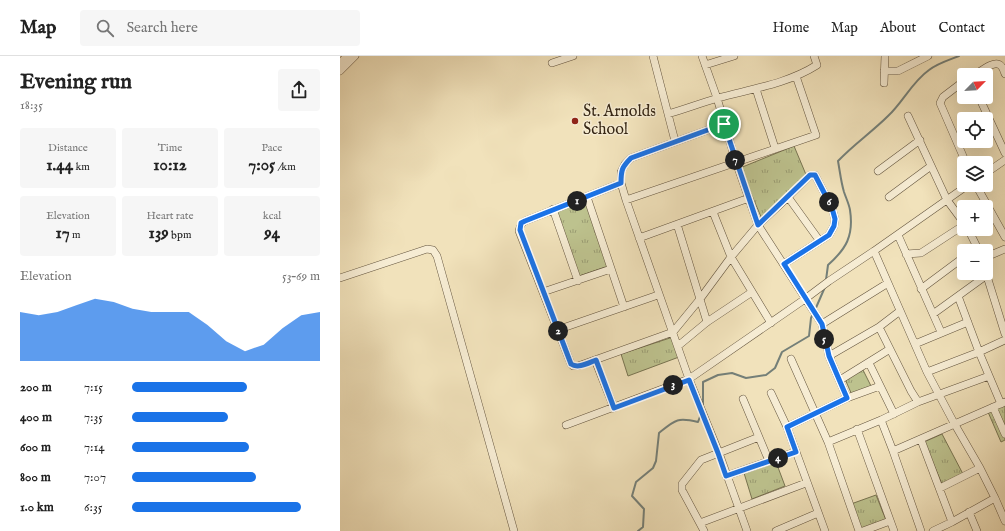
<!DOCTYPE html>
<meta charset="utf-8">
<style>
body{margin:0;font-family:"IM FELL English",serif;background:#f6f6f6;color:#222;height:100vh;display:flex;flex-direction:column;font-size:15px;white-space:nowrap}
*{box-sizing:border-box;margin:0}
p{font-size:13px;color:#767676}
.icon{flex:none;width:22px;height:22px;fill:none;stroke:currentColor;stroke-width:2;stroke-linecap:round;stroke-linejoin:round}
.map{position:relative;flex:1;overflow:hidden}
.side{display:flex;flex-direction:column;background:#fff;width:340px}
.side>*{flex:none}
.needle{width:26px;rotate:66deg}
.controls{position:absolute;left:617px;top:12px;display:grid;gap:8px}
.controls a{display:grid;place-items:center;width:36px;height:36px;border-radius:4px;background:#fff;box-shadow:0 4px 16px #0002;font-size:20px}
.pin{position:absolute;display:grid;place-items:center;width:34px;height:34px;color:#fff;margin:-17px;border:2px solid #fff;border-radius:50%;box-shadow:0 1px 4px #0007}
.km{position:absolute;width:20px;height:20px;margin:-10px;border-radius:50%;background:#222;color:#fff;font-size:11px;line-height:20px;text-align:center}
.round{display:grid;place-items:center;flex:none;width:42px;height:42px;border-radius:4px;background:#f6f6f6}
.summary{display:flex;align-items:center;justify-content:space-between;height:68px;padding:0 20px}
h1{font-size:22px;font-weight:700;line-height:30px}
.metrics{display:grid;grid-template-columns:repeat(3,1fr);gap:6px;height:68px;padding:4px 20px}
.metrics div{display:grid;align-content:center;border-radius:4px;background:#f6f6f6;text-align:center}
.metrics b{font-size:17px;font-weight:700}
.metrics small{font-size:11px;font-weight:400}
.metrics p{font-size:11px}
.chart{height:112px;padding:8px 20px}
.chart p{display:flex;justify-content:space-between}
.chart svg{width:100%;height:72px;margin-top:4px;fill:#1a73e8;opacity:.7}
ul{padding:0 20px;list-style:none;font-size:13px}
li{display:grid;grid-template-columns:64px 48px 1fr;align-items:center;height:30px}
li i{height:10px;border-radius:5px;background:#1a73e8}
header{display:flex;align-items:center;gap:24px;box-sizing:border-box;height:56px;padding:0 20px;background:#fff;border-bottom:1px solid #e0e0e0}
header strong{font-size:19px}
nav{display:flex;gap:22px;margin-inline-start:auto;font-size:14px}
.search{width:280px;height:36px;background:#f6f6f6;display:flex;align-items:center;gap:10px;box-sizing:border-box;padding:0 14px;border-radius:4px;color:#767676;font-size:15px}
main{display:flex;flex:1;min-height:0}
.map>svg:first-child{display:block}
.grass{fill:url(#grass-tufts);stroke:#787451}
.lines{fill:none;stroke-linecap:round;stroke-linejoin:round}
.stream{stroke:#747f78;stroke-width:2}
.minor-casing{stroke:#63543e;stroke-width:8}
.minor{stroke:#f6ecd3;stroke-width:7}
.route-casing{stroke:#fff;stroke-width:8}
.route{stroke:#1a73e8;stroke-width:5}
.poi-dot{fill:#8f2418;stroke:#f6ecd3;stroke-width:1.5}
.labels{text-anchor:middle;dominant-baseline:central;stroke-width:3;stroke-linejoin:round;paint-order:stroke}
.poi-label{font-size:16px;fill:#342514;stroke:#f6ecd3;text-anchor:start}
</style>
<header>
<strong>Map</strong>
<div class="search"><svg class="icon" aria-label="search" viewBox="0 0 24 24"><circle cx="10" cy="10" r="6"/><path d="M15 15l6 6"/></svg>Search here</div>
<nav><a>Home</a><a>Map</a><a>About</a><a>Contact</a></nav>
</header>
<main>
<section class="side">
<div class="summary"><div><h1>Evening run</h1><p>18:35</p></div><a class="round"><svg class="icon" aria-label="share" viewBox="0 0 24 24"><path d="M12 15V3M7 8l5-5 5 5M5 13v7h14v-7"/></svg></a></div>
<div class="metrics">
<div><p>Distance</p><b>1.44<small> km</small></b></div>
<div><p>Time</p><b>10:12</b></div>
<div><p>Pace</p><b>7:05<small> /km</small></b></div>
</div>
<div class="metrics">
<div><p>Elevation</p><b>17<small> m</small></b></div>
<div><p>Heart rate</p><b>139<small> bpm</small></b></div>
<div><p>kcal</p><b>94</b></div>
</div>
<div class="chart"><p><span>Elevation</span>53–69 m</p>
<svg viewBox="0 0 160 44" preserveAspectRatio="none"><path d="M0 44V14L10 16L20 14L30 10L40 6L50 8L60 12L70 14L80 14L90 14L100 22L110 32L120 38L130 34L140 24L150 16L160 14V44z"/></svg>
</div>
<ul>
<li><b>200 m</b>7:15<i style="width:61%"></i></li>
<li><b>400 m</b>7:35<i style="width:51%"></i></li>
<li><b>600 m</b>7:14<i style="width:62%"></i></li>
<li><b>800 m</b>7:07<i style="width:66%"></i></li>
<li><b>1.0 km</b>6:35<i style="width:90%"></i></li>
</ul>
</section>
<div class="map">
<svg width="665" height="475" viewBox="0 0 665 475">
<defs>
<pattern id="grass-tufts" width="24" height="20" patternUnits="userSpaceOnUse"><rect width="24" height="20" fill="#bdc28e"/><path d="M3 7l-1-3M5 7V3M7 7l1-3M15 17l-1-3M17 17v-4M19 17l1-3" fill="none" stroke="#9a9d73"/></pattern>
</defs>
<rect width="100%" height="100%" fill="#f1e2bb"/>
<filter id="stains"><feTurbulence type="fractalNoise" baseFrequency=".005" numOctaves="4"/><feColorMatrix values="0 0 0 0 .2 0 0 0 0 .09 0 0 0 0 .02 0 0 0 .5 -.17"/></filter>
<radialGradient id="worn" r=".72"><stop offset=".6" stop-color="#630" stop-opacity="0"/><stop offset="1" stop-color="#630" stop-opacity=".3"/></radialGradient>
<!-- grass -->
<path class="grass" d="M454 90 467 121 422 163 400 112Z
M246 145 268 210 239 220 217 155Z
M333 281 339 301 288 320 281 298Z
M523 314 531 330 512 339 505 323Z
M665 348V384L661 386 648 356Z
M602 378 623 418 602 428 584 386Z
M436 406 445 430 412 443 404 417Z
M536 439 546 464 521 473 511 448Z"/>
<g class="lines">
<!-- stream -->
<path class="stream" d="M486 224 488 209C506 193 514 180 510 154 509 148 506 142 504 136 501 126 500 116 498 105 514 88 532 76 548 60 563 46 572 26 589 14 598 7 609 4 619 0
M475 254 485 231
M363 349V326L378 319 392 317 406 322 426 319 435 312 442 296 469 280 471 262 473 258
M298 475 303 471 304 453 292 440 296 426 313 412 316 405 319 377C335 364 337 361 358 366L361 358"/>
<defs>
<path id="minor" d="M313 0 335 85
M362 0 377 42 396 106 418 169 482 268 489 300 507 342
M0 7 7 0
M212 7 233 0
M365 9 394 0
M0 15 15 0
M544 15H558L588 0
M634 19C640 16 654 4 660 9 663 11 664 15 665 18
M624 25 603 41 600 47 626 107
M544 27 545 0
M416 33 435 92
M639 41 665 97
M328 58C345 53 361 47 378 42 411 33 447 28 477 9L474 0
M568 60 607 144 624 167
M384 68 291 102 285 108 281 116V127L286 144 349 323 379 397 407 475
M538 115 580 84
M646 117 665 104
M281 127 185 165C181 167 180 170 179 175L231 308 233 310H238L333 276 360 243 391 201 418 169 448 141
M636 129 665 181
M247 141 284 251
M549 141 591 110
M286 144 476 79 456 20
M213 153 238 225
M373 156 391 201 431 267
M337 168 367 266
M628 173 639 195
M558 179 601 276
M299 182 409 142
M534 195 587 316 614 367 640 412 655 442 665 465
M566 198 581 197 624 169
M646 201 665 193
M444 208 489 179 494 170 495 163 492 152 475 119H470L448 141 479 184
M646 217 665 278
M0 222 87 193 93 194 97 200 174 475
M581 233 624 201
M203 236 271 213
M618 240 639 296 661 348
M593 258 647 219
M482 268 548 227
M539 271 571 335 578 346
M217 274 318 239
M575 288 628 266
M338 290 367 266 412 236
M489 300 539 271 560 255
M451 303 488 386 519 475
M255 304 274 352
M529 307 554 358
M587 316 639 296 665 284
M500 324 550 293
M431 337 447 371 485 475
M403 343 429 405
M653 351 665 378
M541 364 553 395 581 475
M226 369 349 323 465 243 489 225 534 195 628 129
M447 371 507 342 540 330
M517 373 554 475
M581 384 612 466
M488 386 541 364 578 346 649 320
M553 395 665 346
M386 420 455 396
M600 432 640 412
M629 456 637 475
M360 467 466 427
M364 475 342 434V428L361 404 419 381
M436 475 478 457
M523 475 550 465
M593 475 612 466 655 442"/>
</defs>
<!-- minor casing -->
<use href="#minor" class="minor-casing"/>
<!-- minor -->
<use href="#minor" class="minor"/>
</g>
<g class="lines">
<defs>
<path id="route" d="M384 68 418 169 470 119H475L492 152 495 163 494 170 489 179 444 208 482 268 489 300 507 342 447 371 456 396 386 420 378 397 349 324 274 352 256 304C248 307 238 313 231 308L180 174 181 167 185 165 281 127C281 114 282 111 291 102Z"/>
</defs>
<!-- route casing -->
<use href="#route" class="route-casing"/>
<!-- route -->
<use href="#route" class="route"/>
</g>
<!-- markers -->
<circle class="poi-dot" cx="235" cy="65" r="4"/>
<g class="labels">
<!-- poi labels -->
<g class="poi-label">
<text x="243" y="56">St. Arnolds<tspan x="243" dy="18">School</tspan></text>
</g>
</g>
<rect width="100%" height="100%" filter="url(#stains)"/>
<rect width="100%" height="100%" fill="url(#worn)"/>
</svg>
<div class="controls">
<a><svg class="needle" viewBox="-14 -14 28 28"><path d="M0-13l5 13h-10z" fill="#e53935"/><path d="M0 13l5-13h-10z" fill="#767676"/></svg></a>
<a><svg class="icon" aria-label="locate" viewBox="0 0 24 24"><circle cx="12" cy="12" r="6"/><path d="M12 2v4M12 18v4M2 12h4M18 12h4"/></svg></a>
<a><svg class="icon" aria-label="layers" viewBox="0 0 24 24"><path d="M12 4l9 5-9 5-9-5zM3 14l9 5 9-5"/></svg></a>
<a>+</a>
<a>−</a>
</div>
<div class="pin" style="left:384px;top:68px;background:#1e9e55"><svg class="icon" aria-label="arrive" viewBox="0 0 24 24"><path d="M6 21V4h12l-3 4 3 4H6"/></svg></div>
<b class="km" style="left:237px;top:145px">1</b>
<b class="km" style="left:218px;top:275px">2</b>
<b class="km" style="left:333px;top:329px">3</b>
<b class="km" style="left:438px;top:402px">4</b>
<b class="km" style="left:484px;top:283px">5</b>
<b class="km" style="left:489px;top:146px">6</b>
<b class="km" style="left:395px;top:104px">7</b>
</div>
</main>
